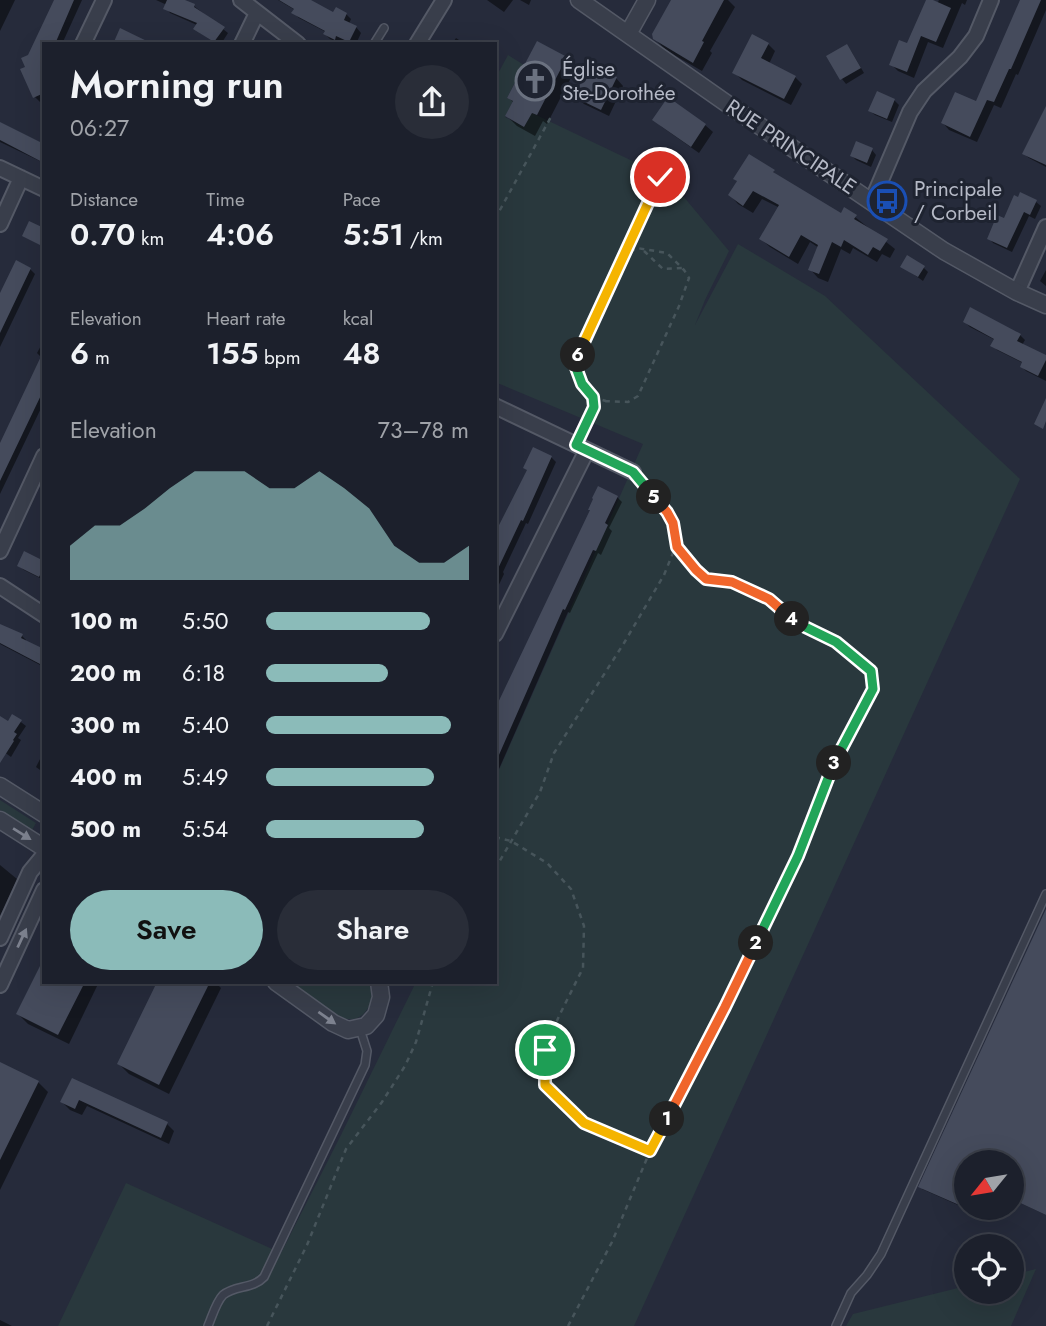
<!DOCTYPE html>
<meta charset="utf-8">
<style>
body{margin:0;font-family:Jost,sans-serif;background:#292d38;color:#f1f3f6;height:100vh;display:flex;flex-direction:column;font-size:26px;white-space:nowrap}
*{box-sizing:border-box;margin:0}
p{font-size:23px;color:#a0a3a9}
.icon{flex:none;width:38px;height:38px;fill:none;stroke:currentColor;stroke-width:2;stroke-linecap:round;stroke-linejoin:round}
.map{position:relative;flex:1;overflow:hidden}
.side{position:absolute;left:42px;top:42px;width:455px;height:942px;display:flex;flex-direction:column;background:#1c202c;border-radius:0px;box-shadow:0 7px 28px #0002,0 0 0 2px #3a3e48}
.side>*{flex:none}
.needle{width:46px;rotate:240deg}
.controls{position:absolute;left:954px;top:1150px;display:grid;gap:14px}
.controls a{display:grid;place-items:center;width:70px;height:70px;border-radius:50%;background:#1c202c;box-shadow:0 7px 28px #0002,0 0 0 2px #3a3e48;font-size:35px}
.pin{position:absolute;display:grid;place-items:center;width:60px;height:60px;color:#fff;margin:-30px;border:4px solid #fff;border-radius:50%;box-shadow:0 2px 7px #0007}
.km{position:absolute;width:35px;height:35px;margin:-18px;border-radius:50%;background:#222;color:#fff;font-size:19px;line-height:35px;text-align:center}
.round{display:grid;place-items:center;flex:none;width:74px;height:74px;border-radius:37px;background:#292d38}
.head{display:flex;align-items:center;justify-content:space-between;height:119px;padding:0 28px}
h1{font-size:38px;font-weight:600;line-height:52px}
.metrics{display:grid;grid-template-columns:repeat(3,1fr);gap:10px;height:119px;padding:7px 28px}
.metrics div{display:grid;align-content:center}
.metrics b{font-size:30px;font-weight:600}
.metrics small{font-size:19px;font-weight:400}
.metrics p{font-size:19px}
.chart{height:196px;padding:14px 28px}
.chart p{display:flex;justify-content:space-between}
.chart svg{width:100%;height:126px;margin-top:7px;fill:#8bbbb9;opacity:.7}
.primary-button{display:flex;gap:14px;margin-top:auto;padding:14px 28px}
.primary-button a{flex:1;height:80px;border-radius:42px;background:#8bbbb9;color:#111;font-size:28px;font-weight:600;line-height:80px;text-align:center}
.primary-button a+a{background:#292d38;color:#f1f3f6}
ul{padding:0 28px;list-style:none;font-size:23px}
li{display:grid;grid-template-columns:112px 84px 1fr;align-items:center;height:52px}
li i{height:18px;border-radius:9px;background:#8bbbb9}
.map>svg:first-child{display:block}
.green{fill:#29383d}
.shadow{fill:#0007}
.building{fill:#454b5c}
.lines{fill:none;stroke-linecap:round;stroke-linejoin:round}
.service-casing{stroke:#545966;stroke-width:10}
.minor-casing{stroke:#545966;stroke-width:18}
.tertiary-casing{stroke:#545966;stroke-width:19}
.path{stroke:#47555b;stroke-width:2.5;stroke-dasharray:5 5;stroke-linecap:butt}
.service{stroke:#393e4b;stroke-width:7}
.minor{stroke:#393e4b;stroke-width:14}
.tertiary{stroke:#393e4b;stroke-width:16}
.oneway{fill:#7d828f}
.split-1-casing{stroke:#fff;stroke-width:14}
.split-2-casing{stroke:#fff;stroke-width:14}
.split-3-casing{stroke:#fff;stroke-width:14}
.split-4-casing{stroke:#fff;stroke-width:14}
.split-5-casing{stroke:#fff;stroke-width:14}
.split-6-casing{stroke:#fff;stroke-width:14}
.split-7-casing{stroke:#fff;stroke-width:14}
.split-1{stroke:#f5b400;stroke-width:9}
.split-2{stroke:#f0652b;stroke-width:9}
.split-3{stroke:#22a559;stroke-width:9}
.split-4{stroke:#22a559;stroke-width:9}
.split-5{stroke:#f0652b;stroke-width:9}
.split-6{stroke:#22a559;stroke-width:9}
.split-7{stroke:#f5b400;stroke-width:9}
.labels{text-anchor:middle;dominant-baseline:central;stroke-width:6;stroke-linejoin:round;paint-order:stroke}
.poi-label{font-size:21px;fill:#b5b9c6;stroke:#1e2330;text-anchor:start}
.street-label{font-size:21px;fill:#b5b9c6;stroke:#1e2330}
</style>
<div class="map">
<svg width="1046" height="1326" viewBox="0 0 1046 1326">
<rect width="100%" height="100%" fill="#262b3b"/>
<!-- green -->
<path class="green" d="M508 55 524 65 507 98 513 101 505 117 524 127 532 113 668 178 729 251 705 300 695 325 738 244 825 296 1020 479 634 1326H58L126 1183 281 1253 340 1137 416 982H495V779L643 444 495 382V79Z
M0 800 36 823 32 830 0 810Z
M289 982H368C373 991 374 999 368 1008 353 1032 332 1012 316 1001 307 995 298 988 289 982Z
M1036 1269 1011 1326H846L853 1314 966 1286V1292H1012V1275Z"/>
<!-- shadow -->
<path class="shadow" d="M0 0H15L0 31Z
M55 0H82L62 44H44V101L40 102 35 97 28 68 29 57Z
M156 0H180L194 6 228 33 221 44H217L200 33 197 25 170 13 166 8 167 5Z
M278 0H307L334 15 346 14 351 19 349 24 356 27 361 33 356 44H349L342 40 340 43 330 39 325 34 326 32 299 18 293 12 295 10Z
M487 0H513L504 12Z
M520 0H531L529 5Z
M673 0H728L735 7 710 51 712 53 702 71 676 56 664 48 654 38Z
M927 0 937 4 939 0H967L965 5 962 3 943 48 928 42 914 78 898 71 891 64 908 45Z
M1023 0H1046V10L1018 75 1016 74 1001 108 994 105 977 142 949 130 943 123 976 103Z
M456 38 465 44H452Z
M768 44 775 51 769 64 795 77 802 84 791 105 742 80 734 72Z
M846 46 851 51 864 73 846 84 842 79Z
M566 58 576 68 547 124 543 121 535 136 517 126 507 116 514 103 509 98Z
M616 78 623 86 609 116 584 104 576 97Z
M668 100 705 125 713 132 699 153 662 127 655 120Z
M894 100 899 105 892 122 875 115 870 111Z
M1046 109V167L1029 158 1024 154Z
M0 124 44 146V163L0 142Z
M872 150 876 155 871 167 856 160 852 156Z
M750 156 773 172 780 178 841 215 855 217 895 249 890 258 882 254 877 262 853 248 850 254 841 249 828 282 818 278 810 269 819 248 810 242 798 264 770 247 761 239 780 208 762 199 753 213 738 204 730 195Z
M1036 202 1041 206 1035 219 1029 216 1012 252 993 243 989 238Z
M902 266 923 267 928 272 923 281Z
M30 269 35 274 0 347V298Z
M1046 270V286L1040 281Z
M965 322 1020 335 1025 340 1022 345 1046 357V381L1026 371 1022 367 1023 363 997 350 993 345 995 340 970 327Z
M44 340V402L0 494V448L42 358 37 353Z
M551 457 556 462 528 524 526 523 503 572 504 574 495 593V538Z
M617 497 622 502 609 528 612 531 601 555 598 553 570 613 568 612 495 778V713Z
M44 563V580L24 570 19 566Z
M0 623V626L22 636 26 640 25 642 44 651V667L0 644Z
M13 716 26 726 18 738 21 740 11 757 0 749V718L8 723Z
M44 751V773L36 767Z
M0 865 17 879 0 916Z
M1046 911V1215L1012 1199V1162H966V1208H991L987 1218 922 1189Z
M44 982H99L69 1044 28 1024 18 1014Z
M159 982H215L221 988 169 1094 129 1074 119 1064Z
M0 1064 38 1082 48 1092 0 1190Z
M73 1080 167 1124 174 1131 169 1144 87 1106 82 1115 70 1110 62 1102Z
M0 1320 12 1326H0Z"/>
<!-- building -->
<path class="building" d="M54 0H74L55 44H44V93L33 98 20 69 25 67 21 58 28 55Z
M167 0H185L195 4 194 7 225 27 214 42 193 29 197 23 163 9Z
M279 0H311L333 12 336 7 347 13 344 20 357 26 349 42 336 36 335 40 323 34 325 31 291 13 294 9Z
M671 0H724L702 41 704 42 693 63 653 39 652 34Z
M926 0H933L951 8 936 42 921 36 907 72 889 65 899 40 907 43Z
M1020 0H1041L1011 69H1009L994 102 987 100 970 137 941 123 955 92 976 101Z
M120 28 153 44H113Z
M752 34 769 43 761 58 796 76 784 99 732 73Z
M537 41 567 57 537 115 532 113 524 127 505 116 513 101 507 98Z
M847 44 861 68 840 80 826 56Z
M590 64 617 77 601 110 574 97Z
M877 91 895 99 887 119 868 111Z
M668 97 706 124 691 147 652 120Z
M1046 106V165L1022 154Z
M0 122 44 144V163L0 140Z
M856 141 873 148 867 163 850 156Z
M749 154 775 170 773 172 841 213 844 207 857 215 854 219 888 239 880 251 873 247 868 255 844 240 841 247 832 242 819 274 808 270 818 245 801 235 789 257 759 239 779 205 753 191 743 206 728 195 737 181 733 179Z
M1020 192 1037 200 1030 215 1024 212 1007 248 987 239 997 215 1004 218 1014 195 1018 197Z
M29 221 44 228V247L22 236Z
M907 255 925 266 918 277 900 267Z
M16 260 31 268 0 333V293Z
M970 307 1021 334 1017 341 1046 355V360L1038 376 1020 367 1022 362 990 346 994 339 963 322Z
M44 350V389L0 481V443Z
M1046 398V421L1043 429 1034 424Z
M533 447 552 456 523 521 521 520 495 575V533L527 470 523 468Z
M598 486 618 496 605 523 608 525 596 551 593 550 565 610 563 609 495 764V709L590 510H588L593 499 592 498Z
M24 551 44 561V567L39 577 17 566Z
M0 624 23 634 21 638 44 649V656L40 664 0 643Z
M12 714 22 720 14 732 17 734 13 740 14 741 0 763V716L8 721Z
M1046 909V1215L1012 1199V1156L1009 1162H966V1208L918 1187Z
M44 958V982H85L58 1035 16 1014Z
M157 982H210L159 1085 117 1064Z
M0 1062 39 1081 0 1160Z
M72 1078 168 1122 161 1138 79 1100 75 1109 60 1102Z"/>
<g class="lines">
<defs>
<path id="service" d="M374 44 384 28
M208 1326C212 1317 216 1302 223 1295 235 1285 253 1289 264 1277L365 1065 367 1051 360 1029
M836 1326 851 1293 867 1275 881 1254 1046 894"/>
<path id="minor" d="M241 0 298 44
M83 44 104 0
M242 44 257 13
M417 44 444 0
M0 168 44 189
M872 201 910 112 924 91 960 57 976 36 991 0
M0 224 21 178
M1017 292 1046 227
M495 406 633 472
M0 551 44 456
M0 586 44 615
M495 634 587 450
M0 938 30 872 44 855
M0 985 44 890"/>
<path id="tertiary" d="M579 0 726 103 944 251 1017 292 1046 305
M628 34 647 0
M0 786 44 814
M0 820 44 848
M276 982 333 1023 348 1030 366 1026 376 1015 381 997 379 982"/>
</defs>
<!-- service casing -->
<use href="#service" class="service-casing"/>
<!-- minor casing -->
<use href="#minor" class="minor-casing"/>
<!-- tertiary casing -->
<use href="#tertiary" class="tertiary-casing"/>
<!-- path -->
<path class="path" d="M495 219 552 115
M644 251 663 269 682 268
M593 397 606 401
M594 407 593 397 581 385 575 365 660 177
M582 432 594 407 606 401 628 402 638 396 679 306 689 278 684 270 667 253 637 248 625 255
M495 837 511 841 547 863 571 889 584 926 583 968 559 1016 545 1050V1085L584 1123 650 1151
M495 869 540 792 554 753 624 643 664 575 677 543
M267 1326 307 1245 346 1149 382 1102 405 1066 416 1042 433 982
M568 1326 612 1242 650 1151 725 1007 798 856 829 772 873 689 871 671 836 642 797 623 769 599 732 582 706 579 696 570 677 547 672 523 667 512 642 483"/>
<!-- service -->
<use href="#service" class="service"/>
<!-- minor -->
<use href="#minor" class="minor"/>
<!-- tertiary -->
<use href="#tertiary" class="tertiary"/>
</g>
<!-- one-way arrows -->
<defs><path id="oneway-solid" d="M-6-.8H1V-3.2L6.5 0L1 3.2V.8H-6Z" transform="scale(1.75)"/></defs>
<g class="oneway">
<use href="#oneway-solid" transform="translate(22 834) rotate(32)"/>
<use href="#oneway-solid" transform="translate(22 938) rotate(-65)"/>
<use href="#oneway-solid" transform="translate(327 1018) rotate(35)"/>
</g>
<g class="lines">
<defs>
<path id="split-1" d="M545 1050V1085L584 1123 650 1151 667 1119"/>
<path id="split-2" d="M667 1119 725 1007 756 943"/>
<path id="split-3" d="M756 943 798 856 834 763"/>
<path id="split-4" d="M792 619 797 623 836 642 871 671 873 689 834 763"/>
<path id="split-5" d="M654 497 667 512 673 523 677 547 696 570 706 579 732 582 769 599 792 619"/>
<path id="split-6" d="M578 355 575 365 582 384 593 397 594 407 576 445 633 472 654 497"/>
<path id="split-7" d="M578 355 660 177"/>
</defs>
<!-- split-1 casing -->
<use href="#split-1" class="split-1-casing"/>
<!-- split-2 casing -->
<use href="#split-2" class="split-2-casing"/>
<!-- split-3 casing -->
<use href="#split-3" class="split-3-casing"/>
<!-- split-4 casing -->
<use href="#split-4" class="split-4-casing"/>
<!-- split-5 casing -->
<use href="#split-5" class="split-5-casing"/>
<!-- split-6 casing -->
<use href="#split-6" class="split-6-casing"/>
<!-- split-7 casing -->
<use href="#split-7" class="split-7-casing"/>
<!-- split-1 -->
<use href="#split-1" class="split-1"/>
<!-- split-2 -->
<use href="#split-2" class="split-2"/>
<!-- split-3 -->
<use href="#split-3" class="split-3"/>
<!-- split-4 -->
<use href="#split-4" class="split-4"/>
<!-- split-5 -->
<use href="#split-5" class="split-5"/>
<!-- split-6 -->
<use href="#split-6" class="split-6"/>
<!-- split-7 -->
<use href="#split-7" class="split-7"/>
</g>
<!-- icons -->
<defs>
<symbol id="church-ring" viewBox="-11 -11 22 22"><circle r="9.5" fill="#1e2330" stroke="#6b7280" stroke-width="1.5"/><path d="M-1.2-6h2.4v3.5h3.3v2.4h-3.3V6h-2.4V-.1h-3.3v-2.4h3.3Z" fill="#6b7280"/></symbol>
<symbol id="bus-ring" viewBox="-11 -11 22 22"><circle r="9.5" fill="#1e2330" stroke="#1a4fb4" stroke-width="1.5"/><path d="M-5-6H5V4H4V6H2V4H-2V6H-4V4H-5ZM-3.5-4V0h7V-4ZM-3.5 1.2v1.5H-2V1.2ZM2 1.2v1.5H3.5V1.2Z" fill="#1a4fb4"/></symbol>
</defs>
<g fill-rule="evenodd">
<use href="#church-ring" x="513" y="59" width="44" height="44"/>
<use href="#bus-ring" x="865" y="179" width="44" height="44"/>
</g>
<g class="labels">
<!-- poi labels -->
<g class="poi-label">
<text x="562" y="69">Église<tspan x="562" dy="24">Ste-Dorothée</tspan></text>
<text x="914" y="189">Principale<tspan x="914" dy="24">/ Corbeil</tspan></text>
</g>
<!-- street labels -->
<g class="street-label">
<text transform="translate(791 147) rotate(34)">RUE PRINCIPALE</text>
</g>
</g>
</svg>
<div class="controls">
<a><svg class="needle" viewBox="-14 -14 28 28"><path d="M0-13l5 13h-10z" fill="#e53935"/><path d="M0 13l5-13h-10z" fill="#a0a3a9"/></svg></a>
<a><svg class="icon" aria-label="locate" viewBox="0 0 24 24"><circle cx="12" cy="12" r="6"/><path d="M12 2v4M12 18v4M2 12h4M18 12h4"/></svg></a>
</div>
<div class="pin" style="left:545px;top:1050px;background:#1e9e55"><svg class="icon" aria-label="arrive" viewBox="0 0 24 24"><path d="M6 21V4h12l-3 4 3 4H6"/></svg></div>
<div class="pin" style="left:660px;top:177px;background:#d93025"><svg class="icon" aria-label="check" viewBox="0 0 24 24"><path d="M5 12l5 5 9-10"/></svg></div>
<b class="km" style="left:667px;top:1119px">1</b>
<b class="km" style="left:756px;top:943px">2</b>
<b class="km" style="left:834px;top:763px">3</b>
<b class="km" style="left:792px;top:619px">4</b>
<b class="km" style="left:654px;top:497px">5</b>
<b class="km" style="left:578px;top:355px">6</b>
<section class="side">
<div class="head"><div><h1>Morning run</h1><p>06:27</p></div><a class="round"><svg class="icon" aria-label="share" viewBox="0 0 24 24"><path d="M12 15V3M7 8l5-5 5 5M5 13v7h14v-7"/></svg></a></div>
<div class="metrics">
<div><p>Distance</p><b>0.70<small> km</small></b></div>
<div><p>Time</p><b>4:06</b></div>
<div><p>Pace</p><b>5:51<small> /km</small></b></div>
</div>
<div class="metrics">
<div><p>Elevation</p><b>6<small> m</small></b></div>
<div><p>Heart rate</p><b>155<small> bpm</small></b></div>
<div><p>kcal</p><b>48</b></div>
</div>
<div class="chart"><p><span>Elevation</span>73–78 m</p>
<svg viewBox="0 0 160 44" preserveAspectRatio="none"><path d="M0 44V32L10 25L20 25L30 19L40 12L50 6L60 6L70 6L80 12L90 12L100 6L110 12L120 19L130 32L140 38L150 38L160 32V44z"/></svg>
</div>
<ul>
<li><b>100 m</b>5:50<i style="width:81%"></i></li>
<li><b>200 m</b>6:18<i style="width:60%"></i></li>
<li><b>300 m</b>5:40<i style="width:91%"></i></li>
<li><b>400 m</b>5:49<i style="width:83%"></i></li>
<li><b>500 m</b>5:54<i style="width:78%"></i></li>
</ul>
<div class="primary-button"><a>Save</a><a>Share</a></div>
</section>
</div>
